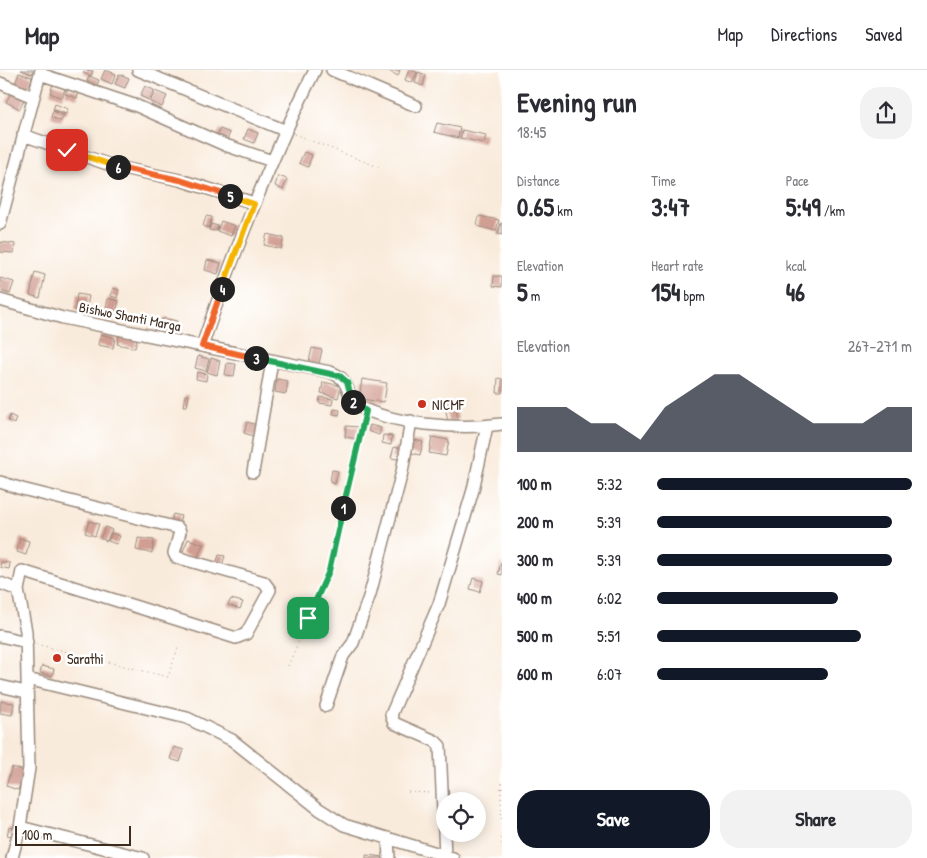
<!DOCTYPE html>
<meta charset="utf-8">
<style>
body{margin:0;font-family:"Patrick Hand",sans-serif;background:#f2f2f3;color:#2b2b33;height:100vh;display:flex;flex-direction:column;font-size:19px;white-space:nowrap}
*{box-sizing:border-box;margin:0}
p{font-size:16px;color:#7c7c81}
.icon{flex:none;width:28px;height:28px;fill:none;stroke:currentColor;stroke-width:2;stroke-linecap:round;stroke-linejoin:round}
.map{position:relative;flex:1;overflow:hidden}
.side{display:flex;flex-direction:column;background:#fff;width:425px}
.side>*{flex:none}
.tools{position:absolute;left:436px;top:722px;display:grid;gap:10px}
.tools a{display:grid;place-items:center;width:50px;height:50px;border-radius:50%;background:#fff;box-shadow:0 2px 12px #0003;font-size:25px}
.scale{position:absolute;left:15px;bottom:12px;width:116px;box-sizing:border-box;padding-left:5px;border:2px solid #3b2a1e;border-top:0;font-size:14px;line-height:18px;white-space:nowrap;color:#3b2a1e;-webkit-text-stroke:4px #fff;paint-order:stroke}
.pin{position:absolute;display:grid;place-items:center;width:42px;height:42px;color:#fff;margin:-21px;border-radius:10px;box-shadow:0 2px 8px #0006}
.km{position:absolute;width:25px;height:25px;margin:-12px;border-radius:50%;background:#222;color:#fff;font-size:14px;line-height:25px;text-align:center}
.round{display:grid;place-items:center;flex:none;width:52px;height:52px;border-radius:20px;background:#f2f2f3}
.head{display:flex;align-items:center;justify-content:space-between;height:85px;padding:0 15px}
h1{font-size:28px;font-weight:700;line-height:38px}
.metrics{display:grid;grid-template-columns:repeat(3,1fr);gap:8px;height:85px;padding:5px 15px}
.metrics div{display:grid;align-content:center}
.metrics b{font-size:25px;font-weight:700}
.metrics small{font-size:14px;font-weight:400}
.metrics p{font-size:14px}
.chart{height:140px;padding:10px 15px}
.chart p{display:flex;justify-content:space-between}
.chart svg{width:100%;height:90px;margin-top:5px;fill:#111827;opacity:.7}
.action{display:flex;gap:10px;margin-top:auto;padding:10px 15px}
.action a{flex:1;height:58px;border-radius:20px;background:#111827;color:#fff;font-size:20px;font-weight:700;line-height:58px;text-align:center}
.action a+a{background:#f2f2f3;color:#2b2b33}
ul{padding:0 15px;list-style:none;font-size:16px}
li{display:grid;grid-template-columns:80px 60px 1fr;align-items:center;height:38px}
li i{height:12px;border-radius:6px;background:#111827}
header{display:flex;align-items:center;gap:30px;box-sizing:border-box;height:70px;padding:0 25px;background:#fff;border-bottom:1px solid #e1e1e2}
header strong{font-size:24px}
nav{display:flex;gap:28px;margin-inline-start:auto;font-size:18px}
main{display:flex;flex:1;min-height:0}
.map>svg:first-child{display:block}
.building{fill:#d19e93}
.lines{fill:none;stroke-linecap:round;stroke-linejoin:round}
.minor-casing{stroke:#9a8a7c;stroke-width:14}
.path{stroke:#9a8a7c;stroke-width:1;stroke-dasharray:1 4;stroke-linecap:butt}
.minor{stroke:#fff;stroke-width:11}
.split-1-casing{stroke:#fff;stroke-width:10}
.split-2-casing{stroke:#fff;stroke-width:10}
.split-3-casing{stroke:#fff;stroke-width:10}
.split-4-casing{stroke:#fff;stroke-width:10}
.split-5-casing{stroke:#fff;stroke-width:10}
.split-6-casing{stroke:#fff;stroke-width:10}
.split-7-casing{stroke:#fff;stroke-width:10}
.split-1{stroke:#22a559;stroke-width:6}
.split-2{stroke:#22a559;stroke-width:6}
.split-3{stroke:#22a559;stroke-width:6}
.split-4{stroke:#f0652b;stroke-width:6}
.split-5{stroke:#f5b400;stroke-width:6}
.split-6{stroke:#f0652b;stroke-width:6}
.split-7{stroke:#f5b400;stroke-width:6}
.poi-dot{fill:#c8321e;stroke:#fff;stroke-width:2}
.labels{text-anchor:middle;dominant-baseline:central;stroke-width:5;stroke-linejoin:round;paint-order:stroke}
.street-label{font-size:14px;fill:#3b2a1e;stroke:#fff}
.poi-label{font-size:14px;fill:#3b2a1e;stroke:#fff;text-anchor:start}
</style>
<header>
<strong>Map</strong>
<nav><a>Map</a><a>Directions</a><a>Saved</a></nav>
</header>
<main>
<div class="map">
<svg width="502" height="788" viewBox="0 0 502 788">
<rect width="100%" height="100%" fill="#fff"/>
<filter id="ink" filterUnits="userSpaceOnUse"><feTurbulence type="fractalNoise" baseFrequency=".02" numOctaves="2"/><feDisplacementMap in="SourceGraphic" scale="10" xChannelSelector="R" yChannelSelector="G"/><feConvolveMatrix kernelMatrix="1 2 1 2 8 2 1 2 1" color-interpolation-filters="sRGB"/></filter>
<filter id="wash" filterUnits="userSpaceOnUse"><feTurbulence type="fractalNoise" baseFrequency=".0096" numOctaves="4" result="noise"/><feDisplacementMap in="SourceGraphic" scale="20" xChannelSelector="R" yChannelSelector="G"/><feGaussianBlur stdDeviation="1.12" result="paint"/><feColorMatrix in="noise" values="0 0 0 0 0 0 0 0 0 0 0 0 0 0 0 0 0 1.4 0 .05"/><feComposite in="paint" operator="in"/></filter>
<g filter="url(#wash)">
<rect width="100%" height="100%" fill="#f9ebdb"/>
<g id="blocks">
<!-- building -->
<path class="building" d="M21 0H33L32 4Z
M85 0 93 1 91 6 83 3Z
M105 0 116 4 112 14 101 9Z
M387 0H400L398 6Z
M409 0 417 2 412 13 405 10Z
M418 2 426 5 423 16 415 13Z
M19 3 32 7 29 18 15 14Z
M119 4 129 8 125 18 115 14Z
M89 6 99 10 97 15 87 11Z
M53 14 65 18 62 28 50 23Z
M145 16 154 20 149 30 140 26Z
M67 17 79 21 77 28 65 24Z
M12 21 25 27 20 39 6 32Z
M155 21 167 26 162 37 150 32Z
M55 34 68 39 66 44 53 40Z
M53 41 64 45 61 51 51 47Z
M437 53 460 58 458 68 434 62Z
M220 59 230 63 226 72 216 68Z
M248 59 258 63 254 73 244 69Z
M462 60 486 65 484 73 460 68Z
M304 82 312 85 308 97 299 93Z
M278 106 287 109 283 120 275 116Z
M206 146 212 147 209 158 203 156Z
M479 146 499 150 496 161 477 156Z
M221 151 235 156 231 166 217 161Z
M501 153H502V165L498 164Z
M211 154 218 156 216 161 209 160Z
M267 164 284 168 281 179 264 175Z
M1 172 15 174 14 183 0 182Z
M207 190 221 193 218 204 205 200Z
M35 202 45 205 40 228 30 225Z
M494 206H502V217L493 216Z
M0 208 14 212 10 224 0 221Z
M113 218 119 220 117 228 111 226Z
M77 224 89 226 86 242 75 240Z
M108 228 119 231 115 246 105 244Z
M163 248 177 251 175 264 160 261Z
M101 264 115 268 113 278 98 275Z
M119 265 137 268 135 278 117 274Z
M312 278 322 280 318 298 308 296Z
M198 286 209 289 206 301 195 298Z
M211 288 220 291 217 305 207 302Z
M227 293 236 294 234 306 225 305Z
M197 302 207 304 206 311 196 309Z
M498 308 502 309V323H497Z
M277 309 288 311 286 324 275 322Z
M362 309 387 313 384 332 359 329Z
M323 312 341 316 338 328 321 323Z
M185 325H189L187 336H183Z
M320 327 333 329 332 335 319 333Z
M455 333 458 349 448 352 445 335Z
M334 339 340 340 339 345 333 344Z
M10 345 16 348 14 354 8 351Z
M247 352 260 356 256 367 244 363Z
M370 355 381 358 379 365 368 361Z
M346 356 358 357 357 369 345 367Z
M383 365 392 366 391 375 382 373Z
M432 367 449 370 446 386 429 383Z
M410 369 423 372 420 385 407 382Z
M394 377 405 379 403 390 391 388Z
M332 400 338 401 335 414 330 412Z
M173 444 181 446 179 453 171 451Z
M89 451 99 454 95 466 85 463Z
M105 457 112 460 107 471 100 468Z
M112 463 120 466 116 474 108 471Z
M20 468 29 471 26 485 17 482Z
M138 468 154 470 152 483 136 480Z
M188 469 203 474 197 489 182 484Z
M219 485 225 486 221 498 215 497Z
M1 492 10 493 9 499 0 497Z
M501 493H502V505L498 504Z
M473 508 483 511 480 522 470 519Z
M231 529 243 532 240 539 228 535Z
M42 596 54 599 52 606 40 603Z
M1 631 14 633 12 645 0 643Z
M174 677 184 680 180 692 170 689Z
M12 697 24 701 18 720 6 716Z
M9 757 14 758 12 766 7 765Z
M366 785 385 787V788H366Z"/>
</g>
</g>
<g filter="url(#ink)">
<use href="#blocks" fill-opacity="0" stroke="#9a8a7c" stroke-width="1"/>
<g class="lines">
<defs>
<path id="minor" d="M138 0 284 60
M332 0 416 36
M40 4 137 36 225 75 272 91
M0 13 33 27
M23 65 113 96 180 110 254 133
M0 154 41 0
M0 230 63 248 330 302C348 308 346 319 354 334 391 355 460 360 502 354
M202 276C234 182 270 89 315 0
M253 402 272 291
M0 412 22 419 178 458 180 462 174 483 176 487 264 512 270 520 246 564 236 568 22 501 18 520 26 561 29 698 20 757 12 788
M0 513 18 520
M0 566 27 572
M27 609 187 648 232 670 319 739 344 755 453 788
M0 616 26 622
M326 636 343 586 353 573 370 524 402 402 411 351
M20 757 143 788
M388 768 389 788
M445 785 440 676 435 671 394 653 391 645 439 534 473 420 487 356"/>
</defs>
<!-- minor casing -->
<use href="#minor" class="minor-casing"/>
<!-- path -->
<path class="path" d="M294 64 381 98
M36 574 168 607 178 578
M288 596 329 501 364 349
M502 713V719
M501 718 502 777
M408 722 433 723"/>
<!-- minor -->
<use href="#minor" class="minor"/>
</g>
</g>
<g class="lines" filter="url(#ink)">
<defs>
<path id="split-1" d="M308 548 329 501 343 438"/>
<path id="split-2" d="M343 438 366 341 353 332"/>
<path id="split-3" d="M256 288 340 306 347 312 353 332"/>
<path id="split-4" d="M222 219 202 276 256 288"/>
<path id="split-5" d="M222 219 254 134 230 126"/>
<path id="split-6" d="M118 97 180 110 230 126"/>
<path id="split-7" d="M67 80 118 97"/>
</defs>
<!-- split-1 casing -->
<use href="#split-1" class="split-1-casing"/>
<!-- split-2 casing -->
<use href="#split-2" class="split-2-casing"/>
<!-- split-3 casing -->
<use href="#split-3" class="split-3-casing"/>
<!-- split-4 casing -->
<use href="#split-4" class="split-4-casing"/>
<!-- split-5 casing -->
<use href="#split-5" class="split-5-casing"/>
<!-- split-6 casing -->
<use href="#split-6" class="split-6-casing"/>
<!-- split-7 casing -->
<use href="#split-7" class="split-7-casing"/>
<!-- split-1 -->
<use href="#split-1" class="split-1"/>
<!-- split-2 -->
<use href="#split-2" class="split-2"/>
<!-- split-3 -->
<use href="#split-3" class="split-3"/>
<!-- split-4 -->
<use href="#split-4" class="split-4"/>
<!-- split-5 -->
<use href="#split-5" class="split-5"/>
<!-- split-6 -->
<use href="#split-6" class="split-6"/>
<!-- split-7 -->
<use href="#split-7" class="split-7"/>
</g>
<!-- markers -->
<g class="poi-dot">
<circle cx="422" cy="334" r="5"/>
<circle cx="57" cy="588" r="5"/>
</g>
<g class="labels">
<!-- street labels -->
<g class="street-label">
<text transform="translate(130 246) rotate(11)">Bishwo Shanti Marga</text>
</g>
<!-- poi labels -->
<g class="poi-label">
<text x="432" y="334">NICMF</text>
<text x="67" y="588">Sarathi</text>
</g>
</g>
</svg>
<div class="tools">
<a><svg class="icon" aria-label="locate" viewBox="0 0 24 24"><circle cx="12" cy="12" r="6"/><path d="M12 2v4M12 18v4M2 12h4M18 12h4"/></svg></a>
</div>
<div class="scale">100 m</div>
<div class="pin" style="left:308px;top:548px;background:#1e9e55"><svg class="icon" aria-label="arrive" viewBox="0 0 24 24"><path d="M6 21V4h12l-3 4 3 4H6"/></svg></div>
<div class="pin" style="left:67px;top:80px;background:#d93025"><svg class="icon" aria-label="check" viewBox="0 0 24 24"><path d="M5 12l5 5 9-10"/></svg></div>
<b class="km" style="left:343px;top:438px">1</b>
<b class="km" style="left:353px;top:332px">2</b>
<b class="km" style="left:256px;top:288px">3</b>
<b class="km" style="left:222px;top:219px">4</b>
<b class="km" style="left:230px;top:126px">5</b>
<b class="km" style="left:118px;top:97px">6</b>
</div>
<section class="side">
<div class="head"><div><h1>Evening run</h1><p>18:45</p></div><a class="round"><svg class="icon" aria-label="share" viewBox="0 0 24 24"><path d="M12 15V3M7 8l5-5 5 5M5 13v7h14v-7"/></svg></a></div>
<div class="metrics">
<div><p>Distance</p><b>0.65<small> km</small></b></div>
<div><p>Time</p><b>3:47</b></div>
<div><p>Pace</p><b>5:49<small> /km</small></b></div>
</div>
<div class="metrics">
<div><p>Elevation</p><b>5<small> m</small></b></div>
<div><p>Heart rate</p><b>154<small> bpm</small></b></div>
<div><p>kcal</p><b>46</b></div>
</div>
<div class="chart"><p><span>Elevation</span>267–271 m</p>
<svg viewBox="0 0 160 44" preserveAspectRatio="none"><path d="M0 44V22L10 22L20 22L30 30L40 30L50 38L60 22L70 14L80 6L90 6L100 14L110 22L120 30L130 30L140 30L150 22L160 22V44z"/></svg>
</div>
<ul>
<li><b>100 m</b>5:32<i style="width:100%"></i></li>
<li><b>200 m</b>5:39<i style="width:92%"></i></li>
<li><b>300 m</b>5:39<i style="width:92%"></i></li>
<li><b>400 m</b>6:02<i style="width:71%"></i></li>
<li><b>500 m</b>5:51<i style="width:80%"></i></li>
<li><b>600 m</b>6:07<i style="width:67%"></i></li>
</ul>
<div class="action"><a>Save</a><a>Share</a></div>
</section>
</main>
